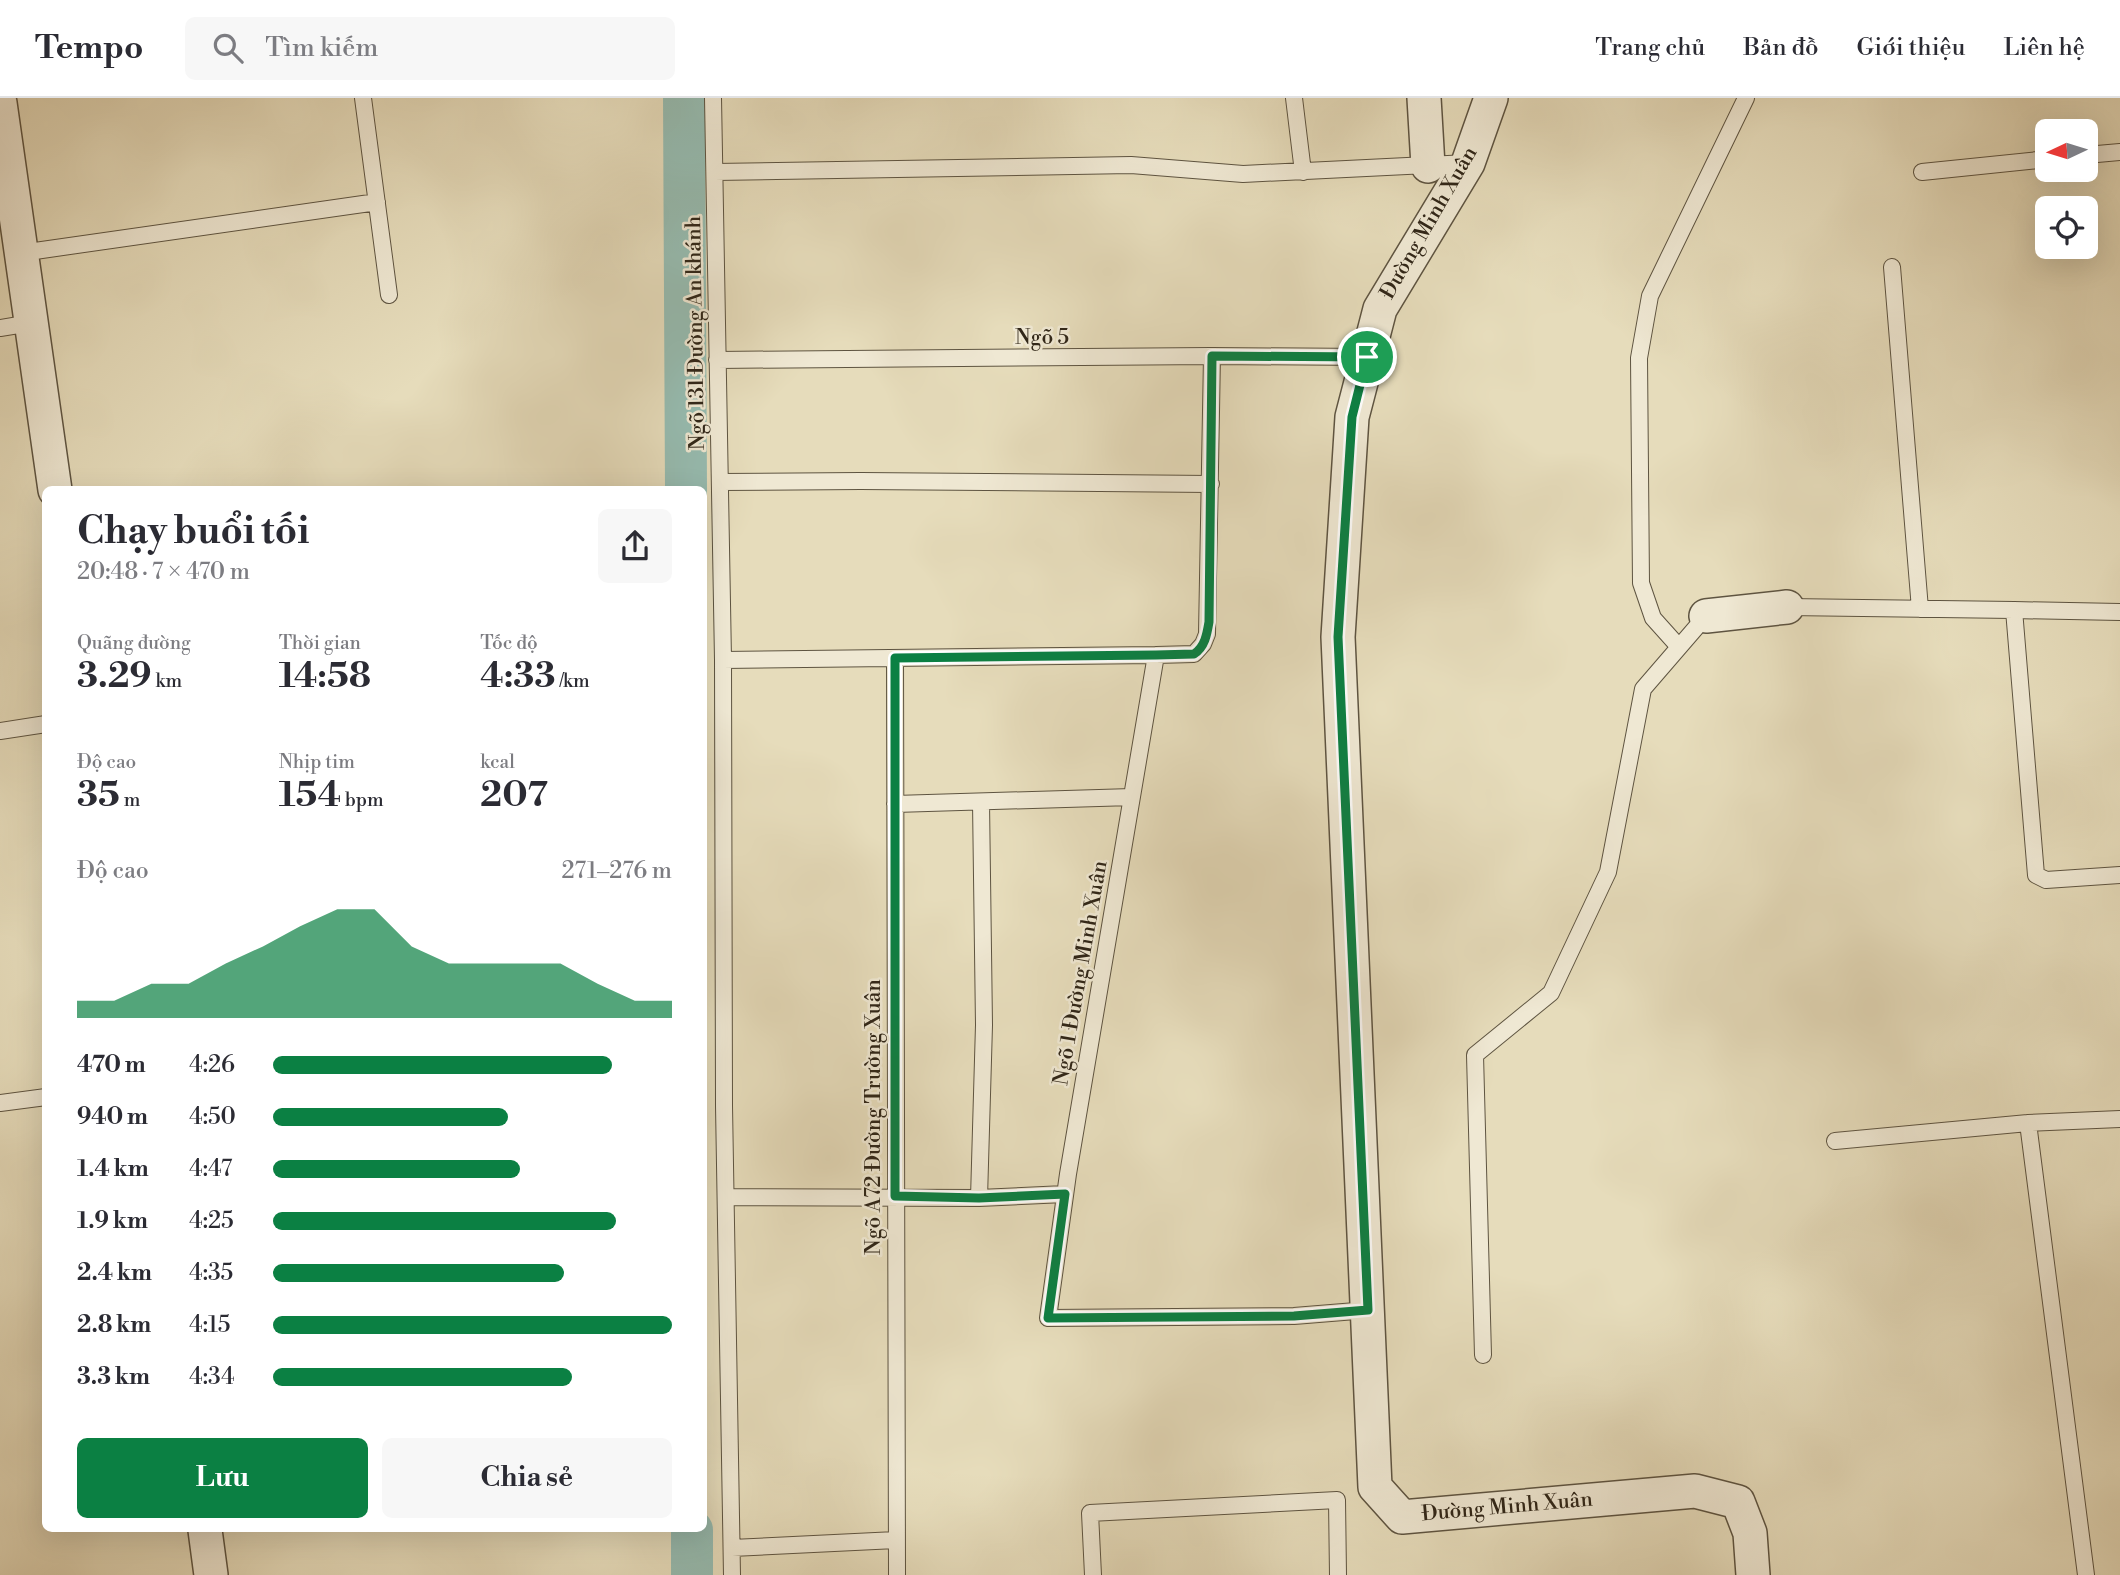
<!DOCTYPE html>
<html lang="vi">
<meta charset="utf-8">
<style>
body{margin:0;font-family:"Libre Bodoni",serif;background:#f7f7f7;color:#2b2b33;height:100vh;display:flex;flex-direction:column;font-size:26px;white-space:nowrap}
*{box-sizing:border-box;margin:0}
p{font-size:23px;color:#7c7c81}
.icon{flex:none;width:38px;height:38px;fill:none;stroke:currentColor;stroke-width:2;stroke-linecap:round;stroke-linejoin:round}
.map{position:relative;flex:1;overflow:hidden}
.side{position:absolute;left:42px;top:388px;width:665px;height:1046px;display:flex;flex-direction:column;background:#fff;border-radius:10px;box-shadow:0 7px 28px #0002}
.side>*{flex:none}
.needle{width:46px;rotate:266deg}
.buttons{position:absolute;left:2035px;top:21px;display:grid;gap:14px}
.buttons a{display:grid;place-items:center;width:63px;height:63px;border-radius:10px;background:#fff;box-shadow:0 7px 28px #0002;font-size:35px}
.pin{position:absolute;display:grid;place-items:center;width:60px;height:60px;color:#fff;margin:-30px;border:4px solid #fff;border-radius:50%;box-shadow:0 2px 7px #0007}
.round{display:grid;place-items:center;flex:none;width:74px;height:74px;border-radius:10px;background:#f7f7f7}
.head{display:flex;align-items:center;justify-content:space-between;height:119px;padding:0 35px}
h1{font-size:38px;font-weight:700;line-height:52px}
.figures{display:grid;grid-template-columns:repeat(3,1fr);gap:10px;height:119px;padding:7px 35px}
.figures div{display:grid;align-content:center}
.figures b{font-size:35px;font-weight:700}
.figures small{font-size:19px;font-weight:400}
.figures p{font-size:19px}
.chart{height:196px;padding:14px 35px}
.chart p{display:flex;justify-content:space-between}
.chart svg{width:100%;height:126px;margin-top:7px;fill:#0b8043;opacity:.7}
.primary-button{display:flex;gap:14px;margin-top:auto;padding:14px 35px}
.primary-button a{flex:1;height:80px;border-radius:10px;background:#0b8043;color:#fff;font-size:28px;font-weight:700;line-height:80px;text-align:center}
.primary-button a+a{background:#f7f7f7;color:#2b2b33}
ul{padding:0 35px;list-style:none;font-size:23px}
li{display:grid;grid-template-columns:112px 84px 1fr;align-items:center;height:52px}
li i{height:18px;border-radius:9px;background:#0b8043}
header{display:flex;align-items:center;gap:42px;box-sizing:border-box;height:98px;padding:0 35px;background:#fff;border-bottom:2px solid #e1e1e2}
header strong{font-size:33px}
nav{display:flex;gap:38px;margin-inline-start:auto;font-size:24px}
.search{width:490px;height:63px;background:#f7f7f7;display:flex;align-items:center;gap:18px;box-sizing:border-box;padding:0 24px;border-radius:10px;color:#7c7c81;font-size:26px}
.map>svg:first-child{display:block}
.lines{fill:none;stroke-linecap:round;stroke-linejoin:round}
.canal{stroke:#96bcb1;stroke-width:42}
.service-casing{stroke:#5e5441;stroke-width:18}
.minor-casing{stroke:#5e5441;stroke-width:36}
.service{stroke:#efe8d3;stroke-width:16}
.minor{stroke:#efe8d3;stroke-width:33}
.route-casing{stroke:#fff;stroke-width:14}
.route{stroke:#0b8043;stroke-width:9}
.labels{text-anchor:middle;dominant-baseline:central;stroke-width:5;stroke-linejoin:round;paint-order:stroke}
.street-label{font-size:21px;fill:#302618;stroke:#efe8d3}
</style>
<header>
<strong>Tempo</strong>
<div class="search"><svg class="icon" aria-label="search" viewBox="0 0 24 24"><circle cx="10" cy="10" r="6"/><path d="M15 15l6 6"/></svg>Tìm kiếm</div>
<nav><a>Trang chủ</a><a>Bản đồ</a><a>Giới thiệu</a><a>Liên hệ</a></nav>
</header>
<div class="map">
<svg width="2120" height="1477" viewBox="0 0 2120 1477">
<rect width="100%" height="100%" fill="#e6dcbb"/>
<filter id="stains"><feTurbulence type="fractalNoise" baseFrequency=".00286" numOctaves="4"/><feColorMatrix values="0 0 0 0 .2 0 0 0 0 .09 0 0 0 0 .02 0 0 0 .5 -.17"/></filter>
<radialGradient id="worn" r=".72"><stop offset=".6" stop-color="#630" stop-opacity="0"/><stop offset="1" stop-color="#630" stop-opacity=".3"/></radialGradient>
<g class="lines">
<!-- canal -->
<path class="canal" d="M684 0 686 392
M692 1432V1477"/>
<defs>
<path id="service" d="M363 0 389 197
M713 0 723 562 724 1008 732 1477
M1294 0 1303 74
M2086 57 2120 54
M715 74 1131 67 1243 76 1468 65
M1922 74 2048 61
M21 155 377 104
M1892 169 1920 511
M0 230 31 225
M1212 258 1207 536 1203 546 1194 556 1156 557 1068 1076 1048 1220 1294 1218 1368 1212
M717 262 1212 258 1367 259
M720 384 861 383 1211 386
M1787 509 2014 512 2036 777 2046 782 2120 777
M2014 512 2120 514
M1679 549 1653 520 1641 485 1639 260 1650 198 1746 0
M895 560 897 1477
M723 562 1156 557
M0 633 46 626
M895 706 1132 699
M0 1005 46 999
M2028 1025 2086 1477
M1835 1043 2028 1025 2120 1021
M727 1099 979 1100 984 927 981 704
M979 1100 1065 1096
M1483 1257 1475 957 1551 895 1608 774 1643 591 1706 518
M732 1450 896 1442
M1093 1477 1090 1415 1337 1402 1338 1477"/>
<path id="minor" d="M1424 0 1428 68
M1491 0 1468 65 1380 211 1352 319 1338 539 1375 1389 1402 1419 1695 1393 1738 1404 1750 1435 1753 1477
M0 5 55 392
M1706 518 1787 509
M205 1432 211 1477"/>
</defs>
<!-- service casing -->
<use href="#service" class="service-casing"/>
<!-- minor casing -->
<use href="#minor" class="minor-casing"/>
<!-- service -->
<use href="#service" class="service"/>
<!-- minor -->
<use href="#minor" class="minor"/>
</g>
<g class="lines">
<defs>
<path id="route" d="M1212 258 1367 259 1352 319 1338 539 1368 1212 1294 1218 1048 1220 1065 1096 979 1100 895 1098V560L1156 557 1194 556C1205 549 1207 536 1209 524Z"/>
</defs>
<!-- route casing -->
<use href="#route" class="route-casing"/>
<!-- route -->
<use href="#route" class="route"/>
</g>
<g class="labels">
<!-- street labels -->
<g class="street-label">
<text transform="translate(1429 125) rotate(-60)">Đường Minh Xuân</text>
<text transform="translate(696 235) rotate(-91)">Ngõ 131 Đường An khánh</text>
<text x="1042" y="240">Ngõ 5</text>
<text transform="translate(1081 875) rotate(-80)">Ngõ 1 Đường Minh Xuân</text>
<text transform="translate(874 1019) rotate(-90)">Ngõ A72 Đường Trường Xuân</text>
<text transform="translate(1507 1409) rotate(-5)">Đường Minh Xuân</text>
</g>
</g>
<rect width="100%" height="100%" filter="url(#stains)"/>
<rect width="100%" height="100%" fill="url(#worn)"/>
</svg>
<div class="buttons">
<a><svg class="needle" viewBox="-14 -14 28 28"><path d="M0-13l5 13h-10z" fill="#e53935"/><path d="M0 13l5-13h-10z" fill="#7c7c81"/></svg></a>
<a><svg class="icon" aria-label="locate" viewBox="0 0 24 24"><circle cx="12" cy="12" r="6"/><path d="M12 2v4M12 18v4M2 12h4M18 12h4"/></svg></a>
</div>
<div class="pin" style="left:1367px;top:259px;background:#1e9e55"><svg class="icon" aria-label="arrive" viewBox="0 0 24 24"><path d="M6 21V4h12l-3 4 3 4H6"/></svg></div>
<section class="side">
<div class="head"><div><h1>Chạy buổi tối</h1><p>20:48 · 7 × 470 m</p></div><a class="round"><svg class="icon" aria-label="share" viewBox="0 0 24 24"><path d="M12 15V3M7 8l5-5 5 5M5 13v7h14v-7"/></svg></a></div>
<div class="figures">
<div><p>Quãng đường</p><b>3.29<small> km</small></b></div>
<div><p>Thời gian</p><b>14:58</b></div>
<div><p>Tốc độ</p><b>4:33<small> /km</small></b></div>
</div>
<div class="figures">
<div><p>Độ cao</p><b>35<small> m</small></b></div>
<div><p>Nhịp tim</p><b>154<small> bpm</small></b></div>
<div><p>kcal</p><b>207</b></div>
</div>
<div class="chart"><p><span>Độ cao</span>271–276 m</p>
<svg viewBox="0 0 160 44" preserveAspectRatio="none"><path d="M0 44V38L10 38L20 32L30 32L40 25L50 19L60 12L70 6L80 6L90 19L100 25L110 25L120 25L130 25L140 32L150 38L160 38V44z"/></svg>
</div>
<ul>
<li><b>470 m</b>4:26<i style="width:85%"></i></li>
<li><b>940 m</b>4:50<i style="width:59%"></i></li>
<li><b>1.4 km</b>4:47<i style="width:62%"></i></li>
<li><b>1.9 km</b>4:25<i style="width:86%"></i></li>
<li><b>2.4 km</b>4:35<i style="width:73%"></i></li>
<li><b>2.8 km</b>4:15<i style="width:100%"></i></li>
<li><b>3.3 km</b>4:34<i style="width:75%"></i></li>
</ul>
<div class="primary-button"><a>Lưu</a><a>Chia sẻ</a></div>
</section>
</div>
